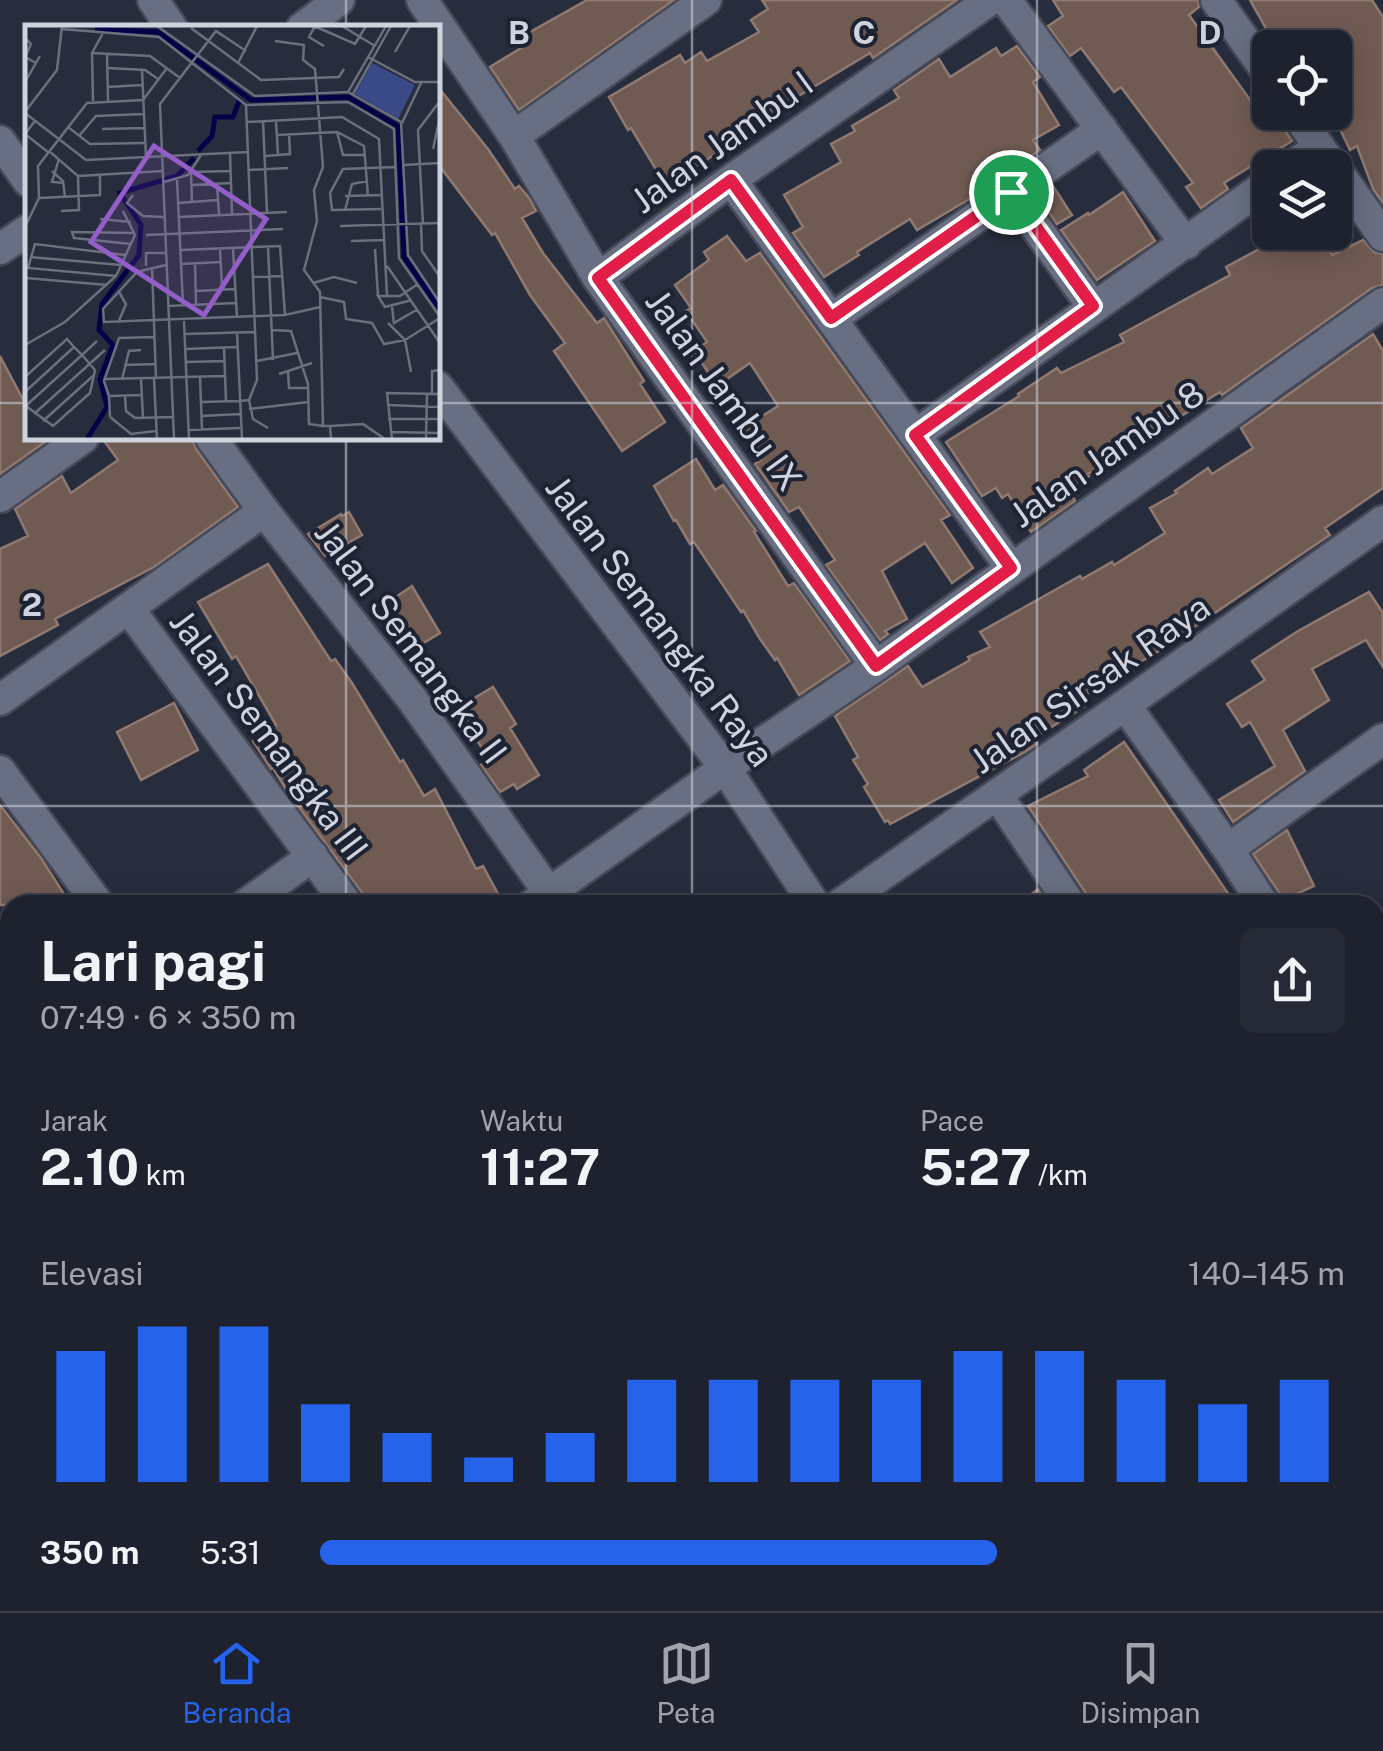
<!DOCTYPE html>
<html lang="id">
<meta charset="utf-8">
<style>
body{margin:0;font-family:"Public Sans",sans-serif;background:#262a36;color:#f1f3f6;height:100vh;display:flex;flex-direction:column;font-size:38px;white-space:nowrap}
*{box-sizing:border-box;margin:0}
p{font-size:32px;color:#a1a4aa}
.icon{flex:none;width:55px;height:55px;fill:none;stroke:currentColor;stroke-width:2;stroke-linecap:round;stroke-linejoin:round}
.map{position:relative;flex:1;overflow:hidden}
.sheet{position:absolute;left:0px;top:895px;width:1385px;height:718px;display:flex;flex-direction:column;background:#1e222e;border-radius:30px 30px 0 0;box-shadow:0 5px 25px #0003,0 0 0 2px #3c3f4a}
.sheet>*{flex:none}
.controls{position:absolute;left:1252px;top:30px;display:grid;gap:20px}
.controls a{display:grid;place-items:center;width:100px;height:100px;border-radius:15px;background:#1e222e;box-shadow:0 5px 25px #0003,0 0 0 2px #3c3f4a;font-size:50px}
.pin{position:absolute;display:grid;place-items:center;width:85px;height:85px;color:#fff;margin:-42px;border:5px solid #fff;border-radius:50%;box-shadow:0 2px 10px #0007}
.round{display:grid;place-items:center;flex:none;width:105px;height:105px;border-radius:15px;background:#262a36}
.head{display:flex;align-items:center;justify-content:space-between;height:170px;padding:0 40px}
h1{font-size:55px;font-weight:700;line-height:75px}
.metrics{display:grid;grid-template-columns:repeat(3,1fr);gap:15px;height:170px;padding:10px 40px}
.metrics div{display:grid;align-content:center}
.metrics b{font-size:50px;font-weight:700}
.metrics small{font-size:28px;font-weight:400}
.metrics p{font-size:28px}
.chart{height:280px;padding:20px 40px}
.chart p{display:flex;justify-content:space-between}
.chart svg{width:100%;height:180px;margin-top:10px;stroke:#2563eb;stroke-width:6}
ul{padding:0 40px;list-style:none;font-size:32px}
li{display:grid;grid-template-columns:160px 120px 1fr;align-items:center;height:75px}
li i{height:25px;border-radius:12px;background:#2563eb}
.menu{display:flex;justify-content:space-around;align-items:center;height:140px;border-top:2px solid #3c3f4a;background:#1e222e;font-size:28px;color:#a1a4aa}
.menu a{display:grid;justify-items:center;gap:5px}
.menu .current{color:#2563eb}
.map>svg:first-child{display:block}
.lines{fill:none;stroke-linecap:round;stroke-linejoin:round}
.stream{stroke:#060049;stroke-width:10}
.building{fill:#705b53;stroke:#8f7970;stroke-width:2.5}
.minor-casing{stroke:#464a58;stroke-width:35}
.minor{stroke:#686f82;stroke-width:30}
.route-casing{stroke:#fff;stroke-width:20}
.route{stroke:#e11d48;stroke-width:12}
.grid{fill:none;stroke:#cfd3de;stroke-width:2.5;stroke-opacity:0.55}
.labels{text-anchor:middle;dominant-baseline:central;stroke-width:8;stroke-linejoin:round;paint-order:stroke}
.street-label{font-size:35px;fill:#cfd3de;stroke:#1e2333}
.inset-river{fill:none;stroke:#060049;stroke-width:5}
.inset-road{fill:none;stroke:#6b6f7e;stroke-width:2.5}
.view{fill:#945ec8;fill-opacity:0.15;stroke:#945ec8;stroke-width:5}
.inset-edge{fill:none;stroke:#cfd3de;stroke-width:5}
.grid-label{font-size:32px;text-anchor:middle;font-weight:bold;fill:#cfd3de;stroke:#1e2333;stroke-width:8;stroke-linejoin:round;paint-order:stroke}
</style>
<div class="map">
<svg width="1383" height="1611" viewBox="0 0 1383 1611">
<rect width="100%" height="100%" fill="#282d3e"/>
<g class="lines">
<!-- stream -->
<path class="stream" d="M1375 1017 1383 1018
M0 1131H10
M613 1602 619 1611
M757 1611 764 1602"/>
</g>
<!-- building -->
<path class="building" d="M587 0H674L519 110 490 67 521 48 516 40Z
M762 0H957L873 58 870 53 797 97 799 100 666 186 631 128 628 130 609 97 680 55 685 63 701 52 707 61 759 32 751 20 768 9Z
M1053 0H1198L1199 7 1189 15 1253 104 1267 94H1270V112H1276L1280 123 1292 141 1224 183 1228 189 1201 208 1186 187 1193 183 1121 87 1114 92 1081 48 1070 56 1048 26 1063 16Z
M1250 0H1372L1383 17V203L1373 189 1357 146 1350 150 1335 119V115L1324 121 1318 112H1335V48H1277Z
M1017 46 1040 77 1033 82 1059 125 1033 140 1040 150 973 197 917 230 910 219 857 252 859 255 824 277 793 233 803 227 784 195 841 162 831 144 855 131 852 126 899 98 894 90 939 59 950 77 996 48 1001 56Z
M438 87 488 149 515 189 519 186 530 199 536 211 522 218 543 253 597 323 604 318 644 381 640 384 665 422 622 451 554 351 565 343 530 295 495 233 492 235 438 164Z
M1053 186 1072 215 1057 224 1038 197Z
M1123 192 1155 241 1097 280 1061 230 1088 213 1089 215Z
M1265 232H1320L1332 255 1363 240 1374 252 1383 254V285L1372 288 1222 395 1220 392 1088 474 1089 476 1068 489 1075 501 1031 532 1008 494 1002 498 996 488 982 496 946 442 1019 396 1018 394 1057 368 1061 373 1124 342 1120 335 1230 275 1226 267 1270 243Z
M727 236 746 261 760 253 950 515 941 520 973 568 952 583 925 543 882 571 907 619 885 631 888 634 880 640 826 565 835 560 799 507 789 512 755 464 761 460 740 430 778 406 750 363 717 386 694 351 707 342 686 311 691 308 675 285 709 260 704 252Z
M1373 334 1383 351V488L1325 528 1330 535 1157 652 1080 698 1085 706 1034 738 1037 744 1025 752 890 824 888 820 885 822 864 787 868 784 853 760 858 757 835 716 908 666 922 687 970 660 968 657 990 647 980 632 1080 576 1082 579 1112 562 1114 565 1165 533 1150 508 1177 493 1175 491 1208 468 1212 474 1253 448 1241 428Z
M0 356 28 409V438H42L45 442 0 474Z
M102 438H192L196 449 238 507 154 567 55 619 58 625 0 656V549L28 536 15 509 62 476 71 493 118 460Z
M696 459 715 490 723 485 756 531 754 532 788 586 794 583 850 661 799 695 777 658 775 660 760 639 743 610 741 612 694 542 690 544 676 520 674 521 654 486Z
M349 512 362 535 325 556 308 534 341 514 342 516Z
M268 564 331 661 335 659 352 683 400 762 403 760 424 796 435 789 476 869 483 866 504 905H366L363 894 287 791 273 768 271 769 253 741 276 725 236 656 232 659 198 602Z
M412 586 440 633 415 648 387 603Z
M1369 592 1383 613V667L1366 640 1312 669 1329 700 1283 730 1305 771 1233 822 1219 800 1275 766 1250 722 1242 727 1227 704 1265 680 1252 661 1298 631Z
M493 687 516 724 510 728 539 775 517 789 514 784 500 792 481 765 490 760 456 709Z
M174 703 198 750 141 780 117 732Z
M1124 742 1151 781 1236 905H1090L1087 895 1028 806 1088 776 1084 770Z
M0 805 41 858 71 905H0Z
M1287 830 1314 886 1284 900 1253 854Z
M1038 889 1048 905H1017Z"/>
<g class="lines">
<defs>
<path id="minor" d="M153 0 172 28
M422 0 514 136 598 278 876 666
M1006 0 1186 244
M1216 0 1270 76
M302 28 339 0
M1295 112 1334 168
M514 136 706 0
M0 141 28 181
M1290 168 1319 146
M1335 168 1383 236
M731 180 1011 568
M1011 192 1093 307
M0 249 28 230
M598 278 731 180 990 0
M831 319 1102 129
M438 387 725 768 815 905
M915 435 1270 182
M211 438 264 511 412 699 549 893
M0 497 83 438
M129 609 348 905
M0 700 264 511
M1125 705 1228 849 1262 902 1266 905
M0 771 99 905
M998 796 1071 905
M1228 849 1383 739
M245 905 313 856
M532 905 725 768 876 666 1383 303
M839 905 1125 705 1383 521
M1375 948 1383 951
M0 1035 10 1049
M0 1084 10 1080
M1375 1174 1383 1173
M1375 1367 1383 1382
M0 1392 10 1406
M0 1481 10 1473
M155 1602 161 1611
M375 1602 381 1611
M1051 1602 1055 1611
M1200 1602 1204 1611
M1349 1602 1354 1611"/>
</defs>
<!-- minor casing -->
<use href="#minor" class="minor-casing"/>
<!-- minor -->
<use href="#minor" class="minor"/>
</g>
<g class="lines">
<defs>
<path id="route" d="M731 180 831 318 1011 192 1093 306 915 435 1011 568 876 666 598 278Z"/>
</defs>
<!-- route casing -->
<use href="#route" class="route-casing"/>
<!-- route -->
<use href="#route" class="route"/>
</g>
<!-- grid -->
<path class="grid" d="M346 0V28M692 0V905M1037 0V905M0 403H28M438 403H1383M346 438V905M0 806H1383M0 1208H10M1375 1208H1383M346 1602V1611M692 1602V1611M1037 1602V1611"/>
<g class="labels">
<!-- street labels -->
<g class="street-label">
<text transform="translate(722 142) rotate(-36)">Jalan Jambu I</text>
<text transform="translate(724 390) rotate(54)">Jalan Jambu IX</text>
<text transform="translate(1107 454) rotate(-35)">Jalan Jambu 8</text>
<text transform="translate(660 621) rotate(53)">Jalan Semangka Raya</text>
<text transform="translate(411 642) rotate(53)">Jalan Semangka II</text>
<text transform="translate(1090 684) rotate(-35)">Jalan Sirsak Raya</text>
<text transform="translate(269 735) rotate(53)">Jalan Semangka III</text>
</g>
</g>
<!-- overview -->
<g transform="translate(25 25)">
<rect width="415" height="415" fill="#282d3e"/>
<path d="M347 38 390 60 373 94 330 69Z" fill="#3a4a87"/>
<path class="inset-river" d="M70 4 133 7 226 75 323 72 373 101 379 232 415 284M173 126 187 111 190 92H208L215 74M62 414 82 382 75 354 88 320 74 305 77 279 114 230 116 200 95 168 152 151 169 133"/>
<path class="inset-road" d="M132 1 230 71 323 67 376 97 383 230 415 278M289 1 330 19 341 1M290 1 284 12 299 21M317 1 350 21M166 3 236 55 314 52 319 44M37 4 134 12 221 80M0 13 6 19 0 32 11 38M250 16 279 20 278 35 290 44 298 142 289 165 292 196 279 245 295 267 298 401H305L306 414M370 27 385 1M67 28 125 31 155 53M82 29 83 76M343 32 390 57H415M213 38 232 1M82 43 120 45 133 54M117 45 121 132M0 57 15 31M82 62 117 60M323 67 361 1M328 69 366 1M68 76 67 28 78 8M221 80 323 77 369 104 374 233 415 292M0 87 32 45 37 1M0 88 61 135 223 127M10 96 0 109 23 127M238 96 242 187M251 96 253 130M222 97 317 92 354 114 362 271M377 98 396 58M43 102 65 119 119 118M77 104 119 103M312 107 318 130H340M252 110 312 107 339 121 343 171M54 111 71 91 118 89M408 124 415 92M24 126 53 151 54 185 36 186M205 128 207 189M240 131 265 129 264 109M34 134 27 157 39 158M379 140 415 138M223 145 263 143M27 146 38 156 40 172M165 147 206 146M166 147 167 177M53 151 138 146M152 155 158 280M139 157 163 150 176 130M192 159 194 189M167 160 206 158M108 170 102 178 118 191 139 192M320 171 357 170M14 173 75 170V150M153 178 193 175M356 184 307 185 305 168 318 144 371 142M320 185 327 159 342 156M154 192 262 187M75 194 106 197M396 199 397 226 415 252M398 199 393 105 415 76M315 201 415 198M0 202 14 173 13 141 62 78 118 75 142 43M121 210 258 204M326 216 360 215M106 219 49 213 47 207 110 208M243 222 248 335M195 223 197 264M208 224 212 292M350 224 353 271M155 225 255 221 260 290M5 232 96 240M170 238 171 279M156 239 196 237M141 240 112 247 78 284 79 297 260 290 295 282M121 241V228H140M362 241 415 318M127 242 131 354M91 251 3 243 10 219 100 230M227 252 258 251M1 253 82 260M288 258 309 252 332 258M171 266 210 264M295 272 319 277 321 294 347 298 359 319 380 315 386 347M387 275 360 282 353 271H375L393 259M143 281 210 278M367 282 369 298 393 284M159 296 164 414M93 298 101 279 94 267M363 298 380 315 415 293M246 305 266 306 283 359 284 399 298 401M212 307 217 414M160 309 230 307M0 320 40 297 91 251 110 210 98 186M199 323 201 376M160 324 212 322M232 336 272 328M161 337 200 336M100 340 131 339M263 346 264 363H282M254 349 287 338M0 352 42 314 49 322 57 330 70 345 65 368 28 401 1 381 5 377 57 330 72 316M175 352 177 405M80 354 200 351M97 354 104 326 116 325M116 354 118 393M129 354 132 414M0 367 49 322M407 369V346L415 345M84 371 79 356 94 313 130 312M100 371 101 386 110 393 148 392M224 375 228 394 243 403M215 376 224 375 232 355 221 80M176 377 215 376M362 380 415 382M224 384 283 377M9 389 80 325M176 391 216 389M85 392 84 371 117 370M85 392 106 409 131 406M363 394H415M18 396 68 351M305 401 338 399 360 414M163 405 215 403M366 407 415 408M149 414 135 79 191 6 221 26M367 414 362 368 415 369M401 414 402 369"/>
<path class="view" d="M129 121 241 194 179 290 66 217Z"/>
<rect width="415" height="415" class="inset-edge"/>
</g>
<g class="grid-label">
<text x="519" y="44">B</text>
<text x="864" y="44">C</text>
<text x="1210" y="44">D</text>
<text x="32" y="616">2</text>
</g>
</svg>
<div class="controls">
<a><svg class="icon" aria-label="locate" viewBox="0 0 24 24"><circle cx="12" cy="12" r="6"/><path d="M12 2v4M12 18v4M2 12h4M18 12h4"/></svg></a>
<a><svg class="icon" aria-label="layers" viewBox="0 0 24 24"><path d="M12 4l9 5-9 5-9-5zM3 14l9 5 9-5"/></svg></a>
</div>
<div class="pin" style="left:1011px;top:192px;background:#1e9e55"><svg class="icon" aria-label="arrive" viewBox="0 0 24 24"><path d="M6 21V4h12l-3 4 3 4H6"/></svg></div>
<section class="sheet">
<div class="head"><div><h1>Lari pagi</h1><p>07:49 · 6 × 350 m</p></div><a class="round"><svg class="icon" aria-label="share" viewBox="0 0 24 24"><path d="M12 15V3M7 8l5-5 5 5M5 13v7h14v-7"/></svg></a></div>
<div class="metrics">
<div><p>Jarak</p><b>2.10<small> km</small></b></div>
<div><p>Waktu</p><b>11:27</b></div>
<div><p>Pace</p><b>5:27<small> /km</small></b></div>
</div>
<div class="chart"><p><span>Elevasi</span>140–145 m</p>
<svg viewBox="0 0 160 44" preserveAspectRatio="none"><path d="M5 44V12M15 44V6M25 44V6M35 44V25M45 44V32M55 44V38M65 44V32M75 44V19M85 44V19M95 44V19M105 44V19M115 44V12M125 44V12M135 44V19M145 44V25M155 44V19"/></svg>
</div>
<ul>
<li><b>350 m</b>5:31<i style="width:66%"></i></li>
</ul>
</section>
</div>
<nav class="menu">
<a class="current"><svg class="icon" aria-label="home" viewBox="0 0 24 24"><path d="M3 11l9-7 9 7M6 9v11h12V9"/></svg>Beranda</a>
<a><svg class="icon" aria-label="map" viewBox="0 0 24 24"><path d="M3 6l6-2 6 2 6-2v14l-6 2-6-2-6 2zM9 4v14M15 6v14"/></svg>Peta</a>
<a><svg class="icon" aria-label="saved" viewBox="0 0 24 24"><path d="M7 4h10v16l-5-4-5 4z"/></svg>Disimpan</a>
</nav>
